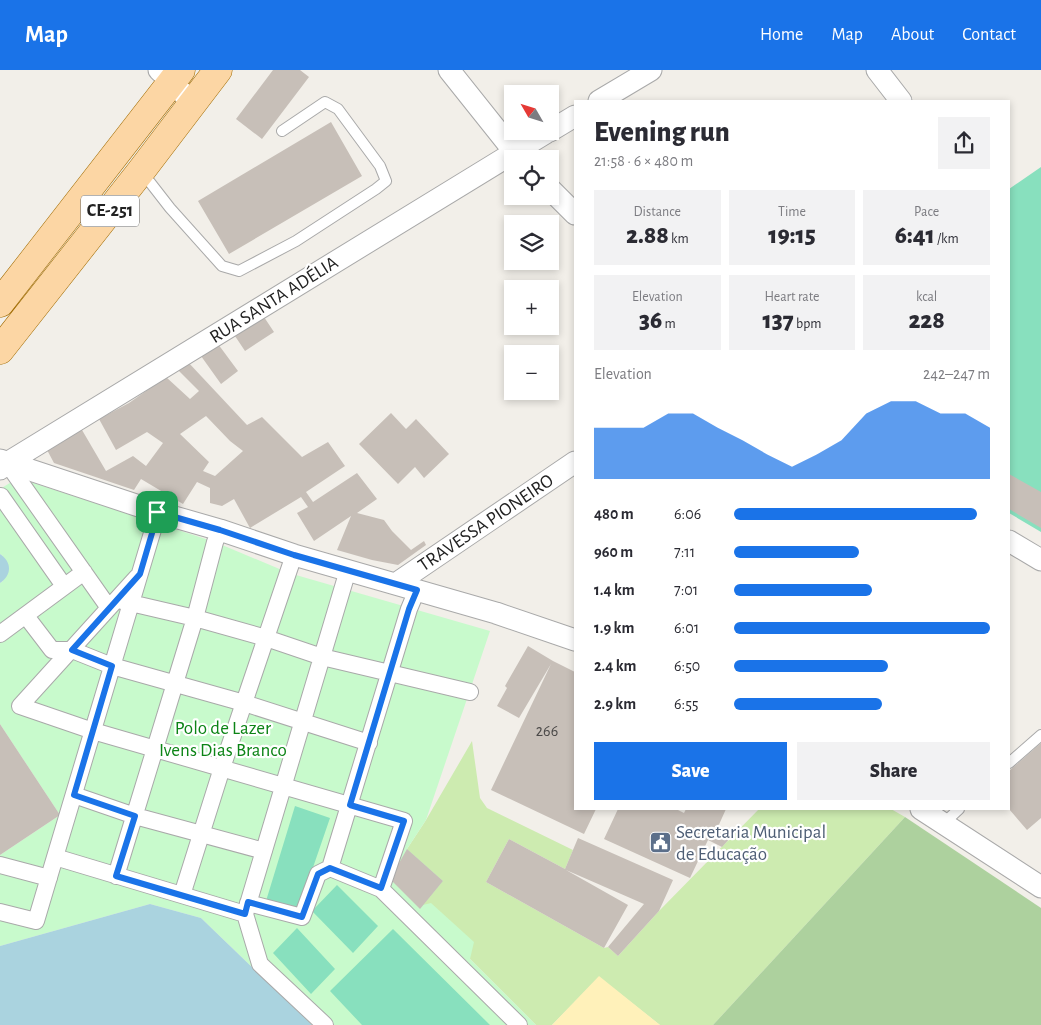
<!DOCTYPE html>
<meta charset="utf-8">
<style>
body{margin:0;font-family:"Alegreya Sans",sans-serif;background:#f2f2f3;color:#2b2b33;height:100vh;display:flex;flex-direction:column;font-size:19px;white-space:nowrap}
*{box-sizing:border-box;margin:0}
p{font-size:16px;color:#7c7c81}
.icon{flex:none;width:28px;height:28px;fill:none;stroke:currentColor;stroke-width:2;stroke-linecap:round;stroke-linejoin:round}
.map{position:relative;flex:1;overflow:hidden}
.details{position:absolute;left:574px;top:30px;width:436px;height:710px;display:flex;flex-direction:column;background:#fff;border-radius:0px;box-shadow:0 2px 8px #0003}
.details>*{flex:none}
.needle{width:32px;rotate:309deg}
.tools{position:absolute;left:504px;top:15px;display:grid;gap:10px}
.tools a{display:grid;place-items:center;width:55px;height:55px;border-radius:0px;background:#fff;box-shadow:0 2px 8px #0003;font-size:25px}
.pin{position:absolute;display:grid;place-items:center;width:42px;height:42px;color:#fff;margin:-21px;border-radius:10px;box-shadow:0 2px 8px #0006}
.round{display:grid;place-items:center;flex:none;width:52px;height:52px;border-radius:0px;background:#f2f2f3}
.summary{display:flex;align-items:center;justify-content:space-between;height:85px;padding:0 20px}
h1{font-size:28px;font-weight:800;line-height:38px}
.figures{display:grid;grid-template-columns:repeat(3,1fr);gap:8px;height:85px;padding:5px 20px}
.figures div{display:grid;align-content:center;border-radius:0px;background:#f2f2f3;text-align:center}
.figures b{font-size:25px;font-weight:800}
.figures small{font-size:14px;font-weight:400}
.figures p{font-size:14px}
.chart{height:140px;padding:10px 20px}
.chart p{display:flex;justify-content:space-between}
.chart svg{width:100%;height:90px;margin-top:5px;fill:#1a73e8;opacity:.7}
.button{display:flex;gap:10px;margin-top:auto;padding:10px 20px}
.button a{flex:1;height:58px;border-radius:0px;background:#1a73e8;color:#fff;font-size:20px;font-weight:800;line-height:58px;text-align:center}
.button a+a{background:#f2f2f3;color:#2b2b33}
ul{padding:0 20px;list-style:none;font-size:16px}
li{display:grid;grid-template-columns:80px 60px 1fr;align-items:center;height:38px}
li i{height:12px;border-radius:6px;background:#1a73e8}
header{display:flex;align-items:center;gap:30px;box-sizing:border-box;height:70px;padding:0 25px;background:#1a73e8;color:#fff}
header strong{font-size:24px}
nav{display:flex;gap:28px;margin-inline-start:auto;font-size:18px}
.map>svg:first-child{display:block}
.grass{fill:#cdebb0}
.forest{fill:#add19e}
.sand{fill:#fff1ba}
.park{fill:#c8facc}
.pitch{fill:#88e0be}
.water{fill:#aad3df}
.building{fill:#c7bfb8;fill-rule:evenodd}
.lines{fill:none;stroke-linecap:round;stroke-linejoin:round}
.service-casing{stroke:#a9a9a9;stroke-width:12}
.pedestrian-casing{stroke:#a9a9a9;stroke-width:18}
.minor-casing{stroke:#a9a9a9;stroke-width:23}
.primary-casing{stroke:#a06b00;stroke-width:29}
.service{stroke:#fff;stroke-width:10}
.pedestrian{stroke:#fff;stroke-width:16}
.minor{stroke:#fff;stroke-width:21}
.primary{stroke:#fcd6a4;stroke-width:28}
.route-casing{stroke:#fff;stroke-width:10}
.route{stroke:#1a73e8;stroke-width:6}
.labels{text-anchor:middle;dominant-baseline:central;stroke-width:4.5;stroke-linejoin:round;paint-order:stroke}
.number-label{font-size:16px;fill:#4b4948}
.shield{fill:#fff;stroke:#646464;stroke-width:1}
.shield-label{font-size:18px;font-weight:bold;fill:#222}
.street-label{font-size:19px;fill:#222;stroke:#fff}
.park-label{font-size:19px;fill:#0c8416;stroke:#fff}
.service-label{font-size:19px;fill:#4e5e75;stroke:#fff;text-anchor:start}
</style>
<header>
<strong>Map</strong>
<nav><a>Home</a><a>Map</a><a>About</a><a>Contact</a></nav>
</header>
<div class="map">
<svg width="1041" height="955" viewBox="0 0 1041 955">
<rect width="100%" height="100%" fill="#f2efe9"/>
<!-- grass -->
<path class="grass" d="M472 671 480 728 487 738 573 780 565 799 509 769 486 812 604 878 608 877 618 886 659 841 759 739H891L905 747 713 955H660L599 907 552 955H536L470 889 422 836 407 779 426 750Z"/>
<!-- forest -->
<path class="forest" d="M905 747 1041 838V955H713Z"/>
<!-- sand -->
<path class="sand" d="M599 906 660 955H552Z"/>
<!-- park -->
<path class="park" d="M18 408 215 472 289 503 490 561 426 750 407 779 443 811 423 835 431 833 474 872 470 889 536 955H312L201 848 150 834 0 876V785L60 745 0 654V513L3 511V486L0 484V419Z"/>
<!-- pitch -->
<path class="pitch" d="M1041 97V462L1009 443V119Z
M295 736 330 748 298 841 266 831Z
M337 815 378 856 353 883 312 841Z
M297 858 335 899 311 924 273 883Z
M393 859 490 955H362L330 921Z"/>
<!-- water -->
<path class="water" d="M0 484C12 492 12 505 0 513Z
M150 834 201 848 312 955H0V876Z"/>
<!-- building -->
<path class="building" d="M273 0H300L309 7 262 69 236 49Z
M331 52 362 106 229 184 198 131Z
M264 247 274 262 245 281 235 266Z
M218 274 238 301 221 314 201 286Z
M187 291 247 355 262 347 302 387 328 372 345 396 306 422 313 432 357 403 377 429 357 443 384 450 392 461 411 480 424 471 426 475 398 495 372 490 337 480 351 446 314 471 297 443 308 437 301 427 250 458 234 429 222 436 210 433V418L197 412 183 434 141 409 134 420 54 393 46 378 82 360 106 401 133 386 146 396 163 373 147 362 116 380 99 349 129 333 166 307 190 329 199 321 178 300ZM206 346 230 371 243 381 215 406 203 401 209 392 180 364Z
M391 343 406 359 416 349 449 384 424 408 415 397 398 414 359 374Z
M1009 404 1041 422V458L1009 439Z
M528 576 553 591 575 602V739H596L584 764 491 720 551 594 519 648 497 636 507 618 505 616Z
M0 654 60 745 0 785Z
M1041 673V748L1027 760 1009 739V701Z
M618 739H676L684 743 686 739H726L717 759 732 766 722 777 708 770 690 808 604 769Z
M578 768 673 810 659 841 618 886 608 877 644 834 566 800 628 835 604 878 486 812 509 769 565 799Z
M407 779 443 811 420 839 390 809Z"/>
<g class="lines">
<defs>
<path id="service" d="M142 102 170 138 222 196 239 201 296 171 376 119 386 111 380 96 338 39 325 32 282 61
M1009 693 1041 665
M944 753 959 739"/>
<path id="pedestrian" d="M7 393 109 538
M0 427 1 426 64 516
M157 442 155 453 55 787 245 844 260 894 325 955
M137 507 20 636 93 661 404 751 381 819
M417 520 409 539 330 798 381 819 519 955
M122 531 195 548 266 568 322 587 470 622
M26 546 52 580H72L112 596 244 633 369 673
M0 564 84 502
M74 725 135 746 264 781
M0 795 49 808
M116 806 195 548 215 472 220 460
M182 825 222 698 294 485
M248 833 302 847 318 804 330 798
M0 842 36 851 55 787
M245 844 348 500"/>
<path id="minor" d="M159 0 193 33
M449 0 520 89
M877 0 901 31
M599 31 651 0
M550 61 575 46
M550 119 575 144
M0 390 157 442 220 460 294 485 496 543 575 570
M0 399 7 393 549 61
M1009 471 1041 490
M397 513 575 392
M921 739 1041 817"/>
<path id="primary" d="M0 233 181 0
M0 280 141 101 218 0"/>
</defs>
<!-- service casing -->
<use href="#service" class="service-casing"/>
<!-- pedestrian casing -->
<use href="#pedestrian" class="pedestrian-casing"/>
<!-- minor casing -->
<use href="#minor" class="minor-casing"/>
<!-- primary casing -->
<use href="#primary" class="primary-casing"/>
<!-- service -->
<use href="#service" class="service"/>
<!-- pedestrian -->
<use href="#pedestrian" class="pedestrian"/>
<!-- minor -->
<use href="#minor" class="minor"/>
<!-- primary -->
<use href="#primary" class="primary"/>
</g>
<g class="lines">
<defs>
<path id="route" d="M157 442 220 460 294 485 417 520 409 539 350 735 404 751 381 818 330 798 318 804 302 847 248 832 245 844 116 806 135 746 74 725 112 596 72 580 140 504 155 453Z"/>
</defs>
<!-- route casing -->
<use href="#route" class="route-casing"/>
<!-- route -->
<use href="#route" class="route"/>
</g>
<!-- icons -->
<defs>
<symbol id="civic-square" viewBox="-11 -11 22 22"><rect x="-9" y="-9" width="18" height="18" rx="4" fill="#5c6f8a" stroke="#fff"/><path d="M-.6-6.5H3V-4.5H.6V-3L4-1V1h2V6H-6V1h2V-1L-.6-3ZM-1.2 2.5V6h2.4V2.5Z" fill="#fff"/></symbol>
</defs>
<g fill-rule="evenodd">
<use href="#civic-square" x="648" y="760" width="25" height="25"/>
</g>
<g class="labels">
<!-- number labels -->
<g class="number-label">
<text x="547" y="661">266</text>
</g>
<!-- shield labels -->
<rect class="shield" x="81" y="125.5" width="58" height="31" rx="4"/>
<g class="shield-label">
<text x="110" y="141">CE-251</text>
</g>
<!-- street labels -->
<g class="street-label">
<text transform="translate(274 230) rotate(-32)">RUA SANTA ADÉLIA</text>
<text transform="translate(486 453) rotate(-34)">TRAVESSA PIONEIRO</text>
</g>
<!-- park labels -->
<g class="park-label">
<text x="223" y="658">Polo de Lazer<tspan x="223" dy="22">Ivens Dias Branco</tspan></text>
</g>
<!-- service labels -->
<g class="service-label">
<text x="676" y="762">Secretaria Municipal<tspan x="676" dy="22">de Educação</tspan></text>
</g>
</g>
</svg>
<div class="tools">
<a><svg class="needle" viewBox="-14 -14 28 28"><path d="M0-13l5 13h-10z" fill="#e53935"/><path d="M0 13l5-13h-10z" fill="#7c7c81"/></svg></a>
<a><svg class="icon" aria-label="locate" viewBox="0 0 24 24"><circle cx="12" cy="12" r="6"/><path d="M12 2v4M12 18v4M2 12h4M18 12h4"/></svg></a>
<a><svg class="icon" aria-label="layers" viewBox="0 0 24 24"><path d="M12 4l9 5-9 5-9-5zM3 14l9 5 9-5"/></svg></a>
<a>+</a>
<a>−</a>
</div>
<div class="pin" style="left:157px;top:442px;background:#1e9e55"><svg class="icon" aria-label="arrive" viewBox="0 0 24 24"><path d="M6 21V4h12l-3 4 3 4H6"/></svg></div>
<section class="details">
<div class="summary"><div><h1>Evening run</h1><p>21:58 · 6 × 480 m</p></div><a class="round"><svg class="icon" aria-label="share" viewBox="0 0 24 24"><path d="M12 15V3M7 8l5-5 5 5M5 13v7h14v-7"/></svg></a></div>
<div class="figures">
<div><p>Distance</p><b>2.88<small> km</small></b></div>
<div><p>Time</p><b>19:15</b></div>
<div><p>Pace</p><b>6:41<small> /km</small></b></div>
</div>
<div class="figures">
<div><p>Elevation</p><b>36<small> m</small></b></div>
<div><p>Heart rate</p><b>137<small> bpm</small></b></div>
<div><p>kcal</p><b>228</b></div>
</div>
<div class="chart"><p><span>Elevation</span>242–247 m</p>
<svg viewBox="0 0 160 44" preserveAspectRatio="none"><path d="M0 44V19L10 19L20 19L30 12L40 12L50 19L60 25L70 32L80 38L90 32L100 25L110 12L120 6L130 6L140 12L150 12L160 19V44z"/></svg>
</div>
<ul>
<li><b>480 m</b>6:06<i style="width:95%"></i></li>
<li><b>960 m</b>7:11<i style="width:49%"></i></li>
<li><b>1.4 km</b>7:01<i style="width:54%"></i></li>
<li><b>1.9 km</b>6:01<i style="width:100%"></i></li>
<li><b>2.4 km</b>6:50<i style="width:60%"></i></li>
<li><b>2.9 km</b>6:55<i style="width:58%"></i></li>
</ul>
<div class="button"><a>Save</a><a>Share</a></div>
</section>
</div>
